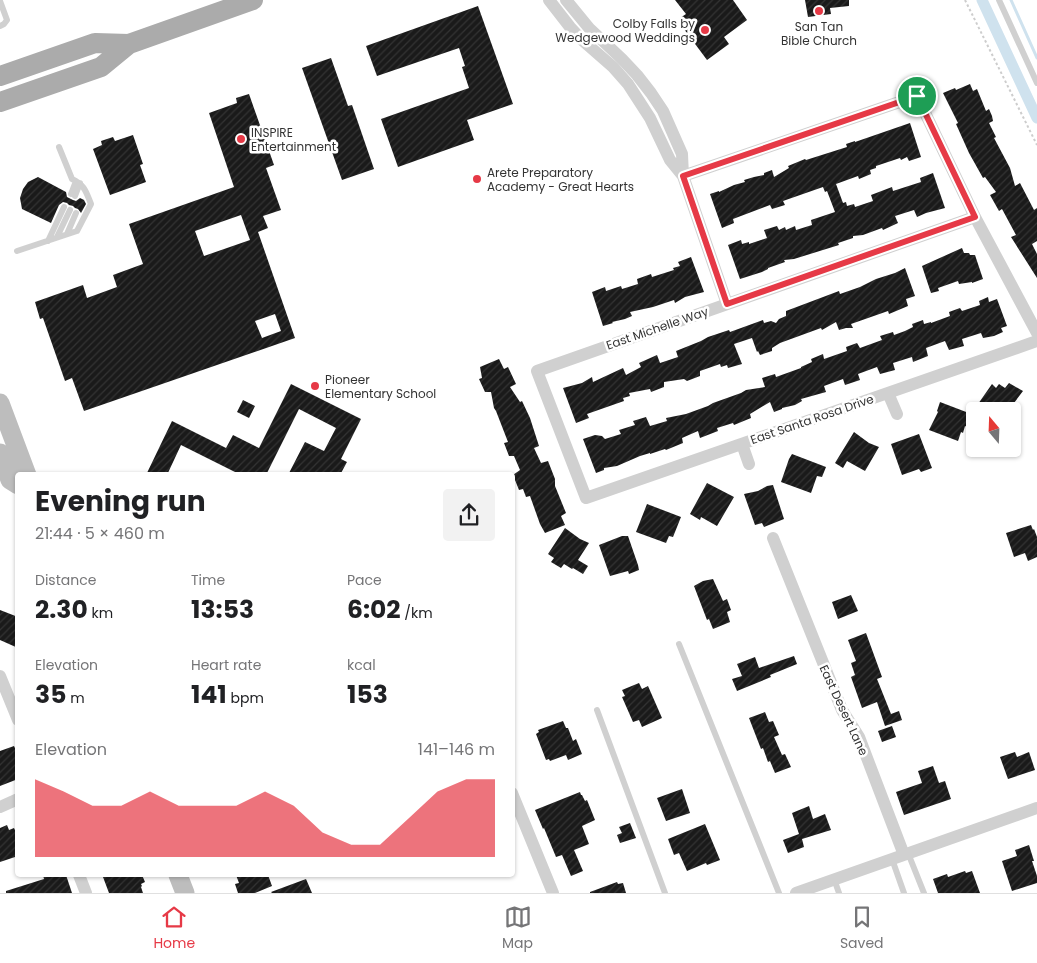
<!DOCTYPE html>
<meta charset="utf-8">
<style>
body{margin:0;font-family:Poppins,sans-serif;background:#f2f2f2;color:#202124;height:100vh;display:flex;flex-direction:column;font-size:19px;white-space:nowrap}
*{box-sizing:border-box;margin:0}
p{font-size:16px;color:#757577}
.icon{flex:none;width:28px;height:28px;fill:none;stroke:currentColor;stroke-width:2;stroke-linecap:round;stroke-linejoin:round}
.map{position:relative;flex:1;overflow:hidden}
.drawer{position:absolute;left:15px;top:472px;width:500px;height:405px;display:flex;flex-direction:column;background:#fff;border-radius:5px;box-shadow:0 1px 4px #0004}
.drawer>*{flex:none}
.needle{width:32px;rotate:341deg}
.controls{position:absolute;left:966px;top:402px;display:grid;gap:10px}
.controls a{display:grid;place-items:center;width:55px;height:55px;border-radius:5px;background:#fff;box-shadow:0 1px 4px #0004;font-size:25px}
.pin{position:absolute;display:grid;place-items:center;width:42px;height:42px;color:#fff;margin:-21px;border:2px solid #fff;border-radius:50%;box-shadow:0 1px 5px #0007}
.round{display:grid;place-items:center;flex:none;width:52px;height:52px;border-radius:5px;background:#f2f2f2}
.summary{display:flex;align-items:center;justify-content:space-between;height:85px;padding:0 20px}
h1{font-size:28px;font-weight:700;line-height:38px}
.figures{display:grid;grid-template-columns:repeat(3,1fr);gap:8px;height:85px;padding:5px 20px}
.figures div{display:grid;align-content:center}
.figures b{font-size:25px;font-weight:700}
.figures small{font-size:14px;font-weight:400}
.figures p{font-size:14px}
.chart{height:140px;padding:10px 20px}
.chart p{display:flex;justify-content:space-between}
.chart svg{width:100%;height:90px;margin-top:5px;fill:#e63946;opacity:.7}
.menu{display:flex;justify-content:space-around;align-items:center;height:70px;border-top:1px solid #e0e0e0;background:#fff;font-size:14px;color:#757577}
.menu a{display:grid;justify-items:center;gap:2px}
.menu .current{color:#e63946}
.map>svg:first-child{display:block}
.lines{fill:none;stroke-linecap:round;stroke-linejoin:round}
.stream{stroke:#cfe2ee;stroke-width:3}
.canal{stroke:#cfe2ee;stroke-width:11}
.building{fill:url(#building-hatch);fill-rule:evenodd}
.path{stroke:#cdcdcd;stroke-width:2;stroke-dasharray:2.5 2.5;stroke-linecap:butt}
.lane{stroke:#d0d0d0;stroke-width:6}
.street{stroke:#d0d0d0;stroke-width:12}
.secondary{stroke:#bdbdbd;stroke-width:19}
.primary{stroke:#ababab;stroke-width:20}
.route-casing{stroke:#fff;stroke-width:10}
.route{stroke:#e63946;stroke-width:6}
.poi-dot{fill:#e63946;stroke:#fff;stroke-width:2}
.labels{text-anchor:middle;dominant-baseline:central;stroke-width:5;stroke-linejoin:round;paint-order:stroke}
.poi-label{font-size:12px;fill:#333;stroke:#fff;text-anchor:start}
.street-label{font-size:12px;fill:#333;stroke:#fff}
</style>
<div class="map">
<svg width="1037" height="893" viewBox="0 0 1037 893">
<defs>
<pattern id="building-hatch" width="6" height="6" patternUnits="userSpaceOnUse" patternTransform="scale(1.25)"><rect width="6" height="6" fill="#1a1a1a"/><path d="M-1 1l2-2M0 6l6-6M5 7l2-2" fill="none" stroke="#333"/></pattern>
</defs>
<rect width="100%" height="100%" fill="#fff"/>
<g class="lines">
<!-- stream -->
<path class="stream" d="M1011 0 1037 58"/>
<!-- canal -->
<path class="canal" d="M982 0 1037 118"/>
</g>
<!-- building -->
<path class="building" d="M675 0H733L747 20 724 37 729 44 707 60 681 25 684 24 680 18 686 14Z
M805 0H849V6L830 8 831 14 808 17Z
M478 6 513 104 467 120 474 140 398 167 381 119 469 88 462 67 465 66 459 48 377 76 366 46Z
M331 58 348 106 352 105 374 169 342 180 302 68Z
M970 84 973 91 977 89 986 111 989 109 992 116 993 121 989 123 996 137 994 138 1010 168 1015 186 1020 183 1034 210 1037 208V241L1032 244 1037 254V278L1011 237 1016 235 1002 209 999 211 990 195 996 192 985 177 983 178 969 153 956 124 958 123 943 93 955 88 956 90Z
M249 94 274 165 266 168 281 210 263 216 268 228 258 232 295 338 84 411 72 378 65 381 43 318 40 319 35 302 83 285 87 298 117 287 113 275 143 264 129 224 234 187 209 113 237 103 236 98ZM241 215 250 240 204 256 195 231ZM275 314 281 331 262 338 255 321Z
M910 123 921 157 909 161 907 157 901 160 900 158 876 166V168L870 170 871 174 859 179 858 176 836 184 843 203 846 202 847 206 854 204 855 207 873 201 871 195 892 187 893 191 921 182 920 178 933 173 945 208 926 213 917 217 914 210 895 216 898 223 883 230 882 228 863 235 853 236V238L838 243 839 245 794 259 784 260 785 262 768 268V269L762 272 740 279 728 245 741 240 742 244 749 242V244L767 238 764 230 777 226 779 230 785 227 786 230 795 226 796 230 812 225 811 220 835 212 827 191 825 192 823 187 783 201 785 205 772 209 770 205 733 219 734 223 722 228 710 194 719 191V192L734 185 745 182 744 180 754 177 764 175V173L772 170 774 177 789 168 788 166 805 159 806 160 847 147 846 144 855 141V142Z
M133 135 143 164 140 165 146 182 110 195 93 149 102 145 101 141 113 137 115 141Z
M38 177 66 192 67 197 73 200 76 201 80 198 84 200 86 204 81 213 78 209 75 208 73 206 69 205 67 203 63 202 59 205 51 223 22 209 20 198 23 189 28 182Z
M962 248 964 253H969L970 255H975L983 279 972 283V282L959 284 958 281 938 288 939 291 931 293 922 266Z
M691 257 704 292 685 297 675 303 674 300 653 307 630 312 632 316 625 319 612 322 613 323 603 326 592 292 605 287 606 291 621 286 622 289 638 284 637 279 651 274 652 277 674 270 673 268 680 266 678 262Z
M905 268 915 296 906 299 908 306 889 314 888 311 851 324 853 328H846L839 330 836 322 822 330 821 328 780 343 772 348V351L760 355 758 351 757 352 752 338 734 344 742 364 728 368 727 365 721 367 720 364 700 371V376L687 381 684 379 664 382V387L651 392 650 389 629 393 630 396 623 398 624 401 587 414 589 418 576 423 563 388 582 383 592 377 593 382 623 368 626 375 641 367 639 363 657 355 660 363 678 357 676 351 701 341 708 337 729 330 730 332 763 320 764 323 771 321 776 323 779 319 786 316V311L839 291 840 294 860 287 876 279 895 273Z
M988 297 989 302 997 299 1007 326 1001 328 1003 332 994 336 983 338 981 333 962 339 964 346 949 350 945 341 926 348 928 356 913 362 912 357 893 363 895 370 880 374 877 367 858 374 860 380 845 385 843 379 824 386 826 392 801 399 802 401 795 405 782 408V409L774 412 770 402 750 414 751 418 734 425 733 423 717 428 718 431 700 438 698 431 682 438 683 443 666 450 665 449 650 454V453L640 456 617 466 604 468V470L596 473 583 439 595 435 602 436 605 439 621 434 619 430 635 425 633 421 646 417 650 426 667 421 666 418 686 414 708 406 713 403 741 393 746 390 765 387 762 378 775 374 776 377 801 368V367L812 362 811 359 823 354 824 359 847 351 846 347 857 343 860 348 882 340 880 336 893 332 894 335 905 331 913 327 912 324 923 320 924 324 931 322V323L950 316 949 312 960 308 962 311 980 305 979 301Z
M499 359 504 369 508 367 516 384 510 387 520 402 522 401 530 418 539 446 534 448 541 463 548 461 555 479V486L566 513 561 516 565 525 545 533 540 524 530 496 526 497 523 489 519 490 513 475 520 470 514 456H509L504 443 508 442 496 411 494 408 491 392H485L479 379 482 378 480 367Z
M1009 383 1023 391 1008 411H989L978 404 992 384 996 388 999 384 1005 388Z
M291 384 361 419 341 459 347 462 340 475H288L305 442 324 451 336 428 299 409 266 475H241L181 445 167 475H146L172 421 226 448 233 435 259 448Z
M243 400 255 406 249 418 237 412Z
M940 402 974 415 969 428 965 426 963 433 961 432 958 441 929 430 938 412 937 411Z
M854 432 869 443 879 447 865 471 847 461 843 468 835 463Z
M919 434 932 468 921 472 919 469 902 475 891 444Z
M792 454 826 467 822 477 817 476 811 493 781 482 789 459Z
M707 483 734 497 717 526 701 517 700 520 690 514Z
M773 485 784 519 764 527 762 523 755 525 744 494 758 491 767 486Z
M647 504 681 517 673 537 669 536 666 543 636 532Z
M1031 525 1033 530 1034 529 1037 537V557L1028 561 1025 553 1014 557 1006 533Z
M565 528 580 539 589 543 578 560 588 566 583 574 573 568 572 569 564 564 561 568 551 562 554 558 548 554Z
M622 536H628L638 565 639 570 629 574 628 571 610 576 599 545Z
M713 579 723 601 727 599 731 610 727 612 730 622 713 629 709 619 707 620 694 586 703 581Z
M851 595 858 611 838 619 832 602Z
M0 610 18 617 15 627 18 628V648L0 640Z
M866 633 882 677 877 679 891 714 899 711 902 720 885 726 877 702 862 708 851 677 855 675 851 663 856 661 848 640Z
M794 656 797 664 770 675 771 677 737 691 732 679 742 676 737 664 755 657 759 668Z
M639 683 642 689 648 686 662 718 642 727 639 720 633 722 622 697 625 696 622 690Z
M765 712 769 722 773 721 779 735 774 737 782 755 785 754 791 767 775 773 770 761 768 762 763 748 761 749 749 718Z
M563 721 566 728H568L573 741 576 739 582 754 568 760 566 755 550 761 549 759 546 760 536 734 539 732 538 730Z
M892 726 896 737 882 742 878 731Z
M14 746 18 755V779L0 786V751Z
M1015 752 1017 757 1029 752 1035 770 1008 779 1000 757Z
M933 766 939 783 945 781 951 799 904 815 896 792 922 783 918 771Z
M682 789 690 813 666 821 657 798Z
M580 792 581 795H582L585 801 587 800 595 820 582 826 589 844 574 850 583 871 571 876 562 855 556 857 544 828 543 829 535 810Z
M809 806 813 819 825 814 831 830 802 839 804 847 788 853 783 840 799 834 792 813Z
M630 823 636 838 620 843 617 835 622 833 619 827Z
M705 824 720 860 707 865 706 863 687 871 679 853 674 855 668 839Z
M7 825 9 830 14 828 18 837V856L0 862V828Z
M1029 845 1034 861H1032L1037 876V883L1012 891 1002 861 1017 856 1015 850Z
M965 871 966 873 972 871 980 893H938L933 879 947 874 948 877Z
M43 875H66L72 893H6V891L44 879Z
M110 875H142L145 882 141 884 142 886 141 887 143 893H109L103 877Z
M236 875H268L272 886 255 893H238L235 884 239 883Z
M306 879 312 893H272L271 892Z
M617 882 618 884 623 883 626 893H590V892Z"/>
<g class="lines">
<!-- path -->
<path class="path" d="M965 0 1037 145"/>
<!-- lane -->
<path class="lane" d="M999 0 1037 83
M0 1 7 20 4 24 0 26
M71 194 76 181
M75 196 80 183
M67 234 76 213
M57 237 70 210
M48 241 64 207
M17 251 77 231 91 204C86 192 85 185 72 179L59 147
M679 644 779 893
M597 710 665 893
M908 853 924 893
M892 859 904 893
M834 879 839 893"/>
<!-- street -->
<path class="street" d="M549 0 570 27 581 39 613 67 628 84 650 118 670 160 683 176
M566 0 589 28 622 59 637 75 651 93 663 111 682 154 683 176 727 304
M683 176 917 96 975 217 1037 333
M975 217 537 371 586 498 1037 341
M888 393 897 414
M742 444 749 464
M773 538 842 710 859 737 904 855
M0 676 18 720
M512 793 553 893
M0 807 18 799
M79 875 86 893
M796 893 1037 808"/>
<!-- secondary -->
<path class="secondary" d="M0 403 27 475
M0 453 10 480 18 485
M178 875 185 893"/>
<!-- primary -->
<path class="primary" d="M0 76 95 43 129 44
M0 102 101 67 129 44 253 0"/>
</g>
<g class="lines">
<defs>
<path id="route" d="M917 96 975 217 727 304 683 176Z"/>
</defs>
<!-- route casing -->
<use href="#route" class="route-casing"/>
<!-- route -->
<use href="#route" class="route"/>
</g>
<!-- markers -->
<g class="poi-dot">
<circle cx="819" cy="11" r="5"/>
<circle cx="705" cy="30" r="5"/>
<circle cx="241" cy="139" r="5"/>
<circle cx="477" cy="179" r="5"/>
<circle cx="315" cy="386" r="5"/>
</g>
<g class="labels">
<!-- poi labels -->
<g class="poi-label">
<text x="695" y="23" text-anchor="end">Colby Falls by<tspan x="695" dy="14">Wedgewood Weddings</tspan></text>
<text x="819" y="26" text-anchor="middle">San Tan<tspan x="819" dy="14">Bible Church</tspan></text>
<text x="251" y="132">INSPIRE<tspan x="251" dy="14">Entertainment</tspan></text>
<text x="487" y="172">Arete Preparatory<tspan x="487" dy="14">Academy - Great Hearts</tspan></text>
<text x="325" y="379">Pioneer<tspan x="325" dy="14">Elementary School</tspan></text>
</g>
<!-- street labels -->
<g class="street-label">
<text transform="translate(657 328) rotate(-19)">East Michelle Way</text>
<text transform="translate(812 419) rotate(-19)">East Santa Rosa Drive</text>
<text transform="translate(844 710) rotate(65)">East Desert Lane</text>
</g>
</g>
</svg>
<div class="controls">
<a><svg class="needle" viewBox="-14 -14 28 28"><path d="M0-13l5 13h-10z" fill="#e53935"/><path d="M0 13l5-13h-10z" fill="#757577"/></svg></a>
</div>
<div class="pin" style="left:917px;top:96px;background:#1e9e55"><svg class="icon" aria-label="arrive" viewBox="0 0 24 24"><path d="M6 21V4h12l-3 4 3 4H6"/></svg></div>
<section class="drawer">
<div class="summary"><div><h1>Evening run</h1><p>21:44 · 5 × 460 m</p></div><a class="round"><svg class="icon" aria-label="share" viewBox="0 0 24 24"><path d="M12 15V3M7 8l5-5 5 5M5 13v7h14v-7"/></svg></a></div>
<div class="figures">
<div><p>Distance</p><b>2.30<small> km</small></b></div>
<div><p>Time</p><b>13:53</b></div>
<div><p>Pace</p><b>6:02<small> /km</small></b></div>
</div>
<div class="figures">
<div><p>Elevation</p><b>35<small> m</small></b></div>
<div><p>Heart rate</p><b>141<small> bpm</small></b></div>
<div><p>kcal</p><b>153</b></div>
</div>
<div class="chart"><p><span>Elevation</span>141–146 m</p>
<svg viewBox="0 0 160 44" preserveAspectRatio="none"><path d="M0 44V6L10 12L20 19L30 19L40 12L50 19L60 19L70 19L80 12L90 19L100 32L110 38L120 38L130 25L140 12L150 6L160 6V44z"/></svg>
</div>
</section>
</div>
<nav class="menu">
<a class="current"><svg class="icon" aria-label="home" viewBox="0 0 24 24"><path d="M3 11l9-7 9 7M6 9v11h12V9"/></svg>Home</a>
<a><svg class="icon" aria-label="map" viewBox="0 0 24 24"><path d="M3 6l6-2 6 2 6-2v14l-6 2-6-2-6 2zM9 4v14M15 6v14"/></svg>Map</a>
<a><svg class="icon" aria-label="saved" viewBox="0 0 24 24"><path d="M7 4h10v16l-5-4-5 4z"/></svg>Saved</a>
</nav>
